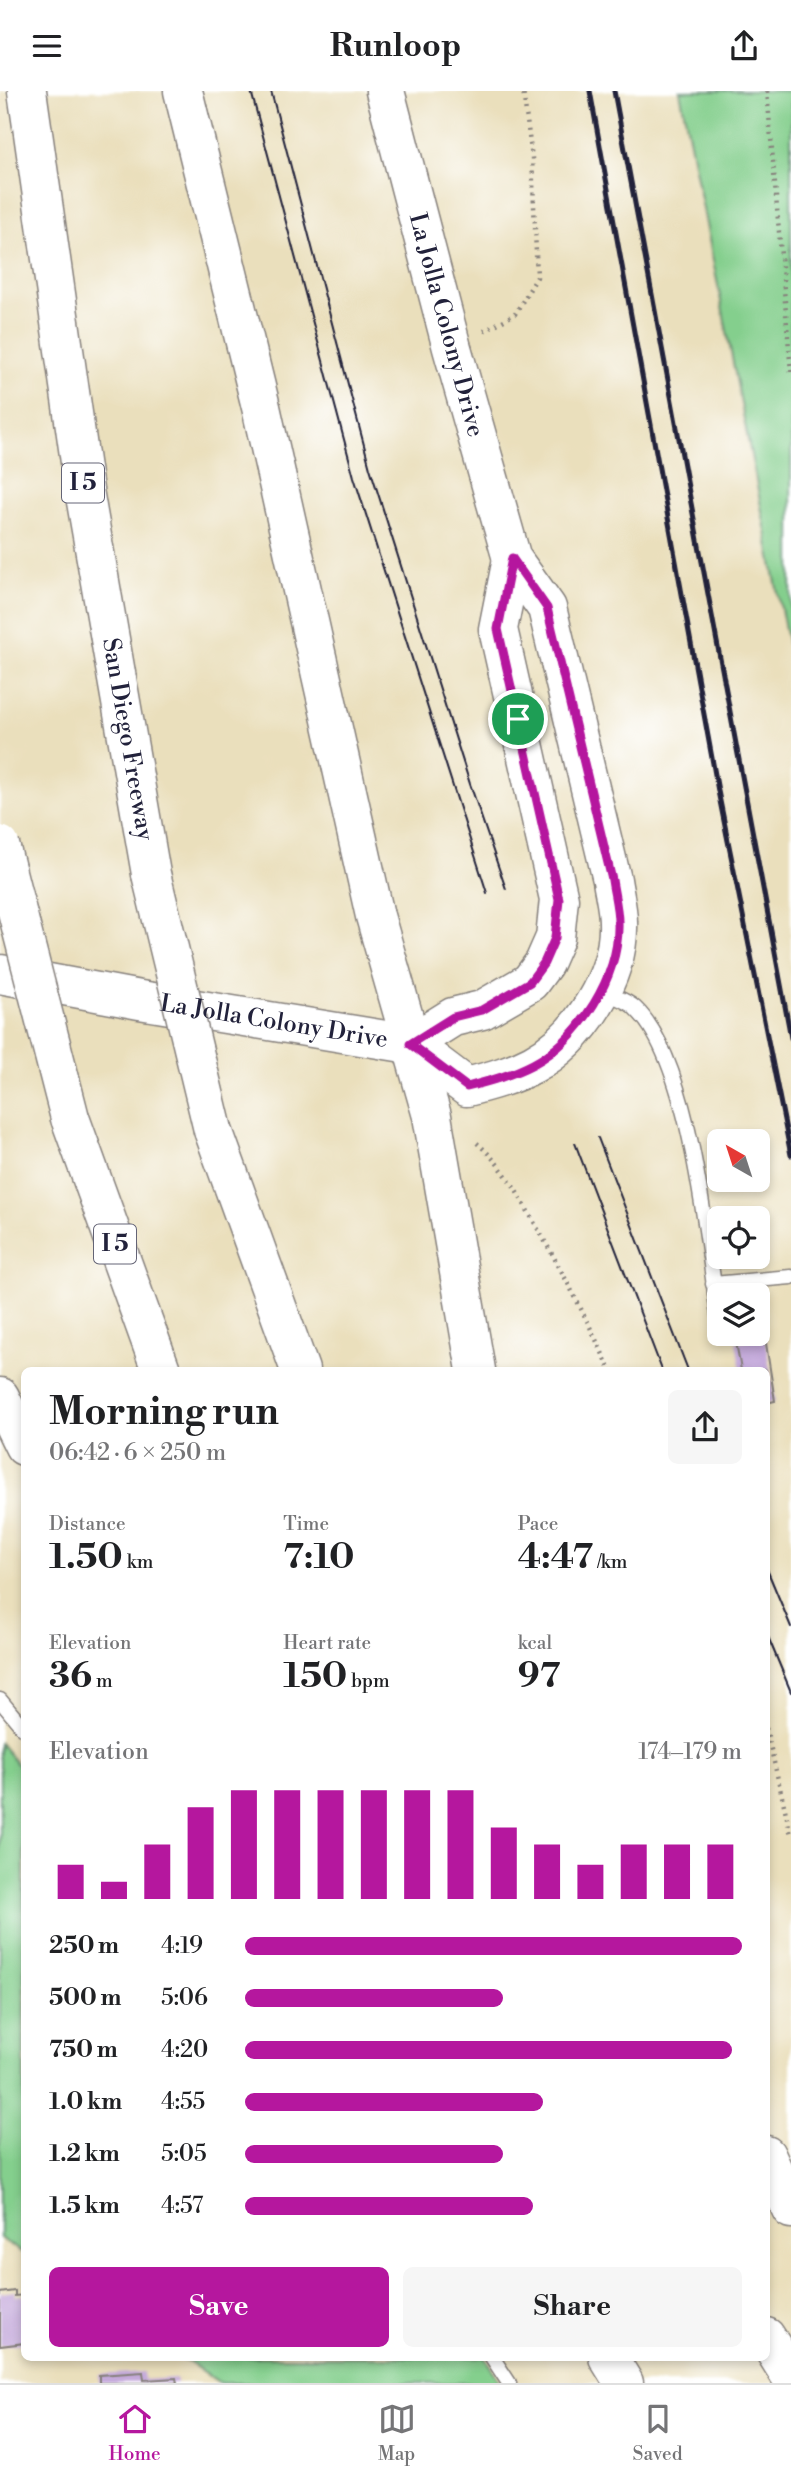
<!DOCTYPE html>
<meta charset="utf-8">
<style>
body{margin:0;font-family:"Libre Bodoni",serif;background:#f6f6f6;color:#202124;height:100vh;display:flex;flex-direction:column;font-size:26px;white-space:nowrap}
*{box-sizing:border-box;margin:0}
p{font-size:23px;color:#757577}
.icon{flex:none;width:38px;height:38px;fill:none;stroke:currentColor;stroke-width:2;stroke-linecap:round;stroke-linejoin:round}
.map{position:relative;flex:1;overflow:hidden}
.drawer{position:absolute;left:21px;top:1276px;width:749px;height:994px;display:flex;flex-direction:column;background:#fff;border-radius:10px;box-shadow:0 4px 10px #0003}
.drawer>*{flex:none}
.needle{width:46px;rotate:321deg}
.fabs{position:absolute;left:707px;top:1038px;display:grid;gap:14px}
.fabs a{display:grid;place-items:center;width:63px;height:63px;border-radius:10px;background:#fff;box-shadow:0 4px 10px #0003;font-size:35px}
.pin{position:absolute;display:grid;place-items:center;width:60px;height:60px;color:#fff;margin:-30px;border:4px solid #fff;border-radius:50%;box-shadow:0 2px 7px #0007}
.round{display:grid;place-items:center;flex:none;width:74px;height:74px;border-radius:10px;background:#f6f6f6}
.headline{display:flex;align-items:center;justify-content:space-between;height:119px;padding:0 28px}
h1{font-size:38px;font-weight:700;line-height:52px}
.figures{display:grid;grid-template-columns:repeat(3,1fr);gap:10px;height:119px;padding:7px 28px}
.figures div{display:grid;align-content:center}
.figures b{font-size:35px;font-weight:700}
.figures small{font-size:19px;font-weight:400}
.figures p{font-size:19px}
.chart{height:196px;padding:14px 28px}
.chart p{display:flex;justify-content:space-between}
.chart svg{width:100%;height:126px;margin-top:7px;stroke:#b5179e;stroke-width:6}
.primary-button{display:flex;gap:14px;margin-top:auto;padding:14px 28px}
.primary-button a{flex:1;height:80px;border-radius:10px;background:#b5179e;color:#fff;font-size:28px;font-weight:700;line-height:80px;text-align:center}
.primary-button a+a{background:#f6f6f6;color:#202124}
ul{padding:0 28px;list-style:none;font-size:23px}
li{display:grid;grid-template-columns:112px 84px 1fr;align-items:center;height:52px}
li i{height:18px;border-radius:9px;background:#b5179e}
header{display:flex;justify-content:space-between;align-items:center;height:91px;padding:0 28px;background:#fff;font-size:32px;font-weight:700}
.tab-bar{display:flex;justify-content:space-around;align-items:center;height:98px;border-top:2px solid #e0e0e0;background:#fff;font-size:19px;color:#757577}
.tab-bar a{display:grid;justify-items:center;gap:4px}
.tab-bar .current{color:#b5179e}
.map>svg:first-child{display:block}
.green{fill:#84cf8d;stroke:#537864;stroke-width:2}
.building{fill:#c5aadb}
.lines{fill:none;stroke-linecap:round;stroke-linejoin:round}
.lane-casing{stroke:#86807c;stroke-width:17}
.secondary-casing{stroke:#86807c;stroke-width:41}
.highway-casing{stroke:#86807c;stroke-width:41}
.path{stroke:#86807c;stroke-width:4.5;stroke-dasharray:2 5;stroke-linecap:butt}
.lane{stroke:#fff;stroke-width:14}
.secondary{stroke:#fff;stroke-width:38}
.highway{stroke:#fff;stroke-width:38}
.tram{stroke:#22223b;stroke-width:2}
.rail{stroke:#22223b;stroke-width:5}
.highway-bridge-casing{stroke:#86807c;stroke-width:41;stroke-linecap:butt}
.highway-bridge{stroke:#fff;stroke-width:38}
.route-casing{stroke:#fff;stroke-width:14}
.route{stroke:#b5179e;stroke-width:9}
.labels{text-anchor:middle;dominant-baseline:central;stroke-width:5;stroke-linejoin:round;paint-order:stroke}
.shield{fill:#fff;stroke:#646476;stroke-width:2}
.shield-label{font-size:23px;font-weight:bold;fill:#22223b}
.street-label{font-size:24px;fill:#22223b;stroke:#fff}
</style>
<header><svg class="icon" aria-label="menu" viewBox="0 0 24 24"><path d="M4 6h16M4 12h16M4 18h16"/></svg>Runloop<svg class="icon" aria-label="share" viewBox="0 0 24 24"><path d="M12 15V3M7 8l5-5 5 5M5 13v7h14v-7"/></svg></header>
<div class="map">
<svg width="791" height="2292" viewBox="0 0 791 2292">
<rect width="100%" height="100%" fill="#fff"/>
<filter id="ink" filterUnits="userSpaceOnUse"><feTurbulence type="fractalNoise" baseFrequency=".0143" numOctaves="2"/><feDisplacementMap in="SourceGraphic" scale="14" xChannelSelector="R" yChannelSelector="G"/><feConvolveMatrix kernelMatrix="1 2 1 2 8 2 1 2 1" color-interpolation-filters="sRGB"/></filter>
<filter id="wash" filterUnits="userSpaceOnUse"><feTurbulence type="fractalNoise" baseFrequency=".00686" numOctaves="4" result="noise"/><feDisplacementMap in="SourceGraphic" scale="28" xChannelSelector="R" yChannelSelector="G"/><feGaussianBlur stdDeviation="1.57" result="paint"/><feColorMatrix in="noise" values="0 0 0 0 0 0 0 0 0 0 0 0 0 0 0 0 0 1.4 0 .05"/><feComposite in="paint" operator="in"/></filter>
<g filter="url(#wash)">
<rect width="100%" height="100%" fill="#eadfbc"/>
<!-- green -->
<path class="green" d="M680 0H791V569Z
M0 1652 24 1682V2163L0 2147Z
M181 2266H484L501 2292H220Z"/>
<g id="blocks">
<!-- building -->
<path class="building" d="M765 1246 775 1310 766 1312V1279H741L736 1251Z
M15 2200V2205L24 2204V2252L0 2255V2202Z
M143 2281 144 2289 176 2287 177 2292H99V2284Z"/>
</g>
</g>
<g filter="url(#ink)">
<use href="#blocks" fill-opacity="0" stroke="#86807c" stroke-width="2"/>
<g class="lines">
<defs>
<path id="lane" d="M602 900C612 905 627 909 635 917 691 969 707 1154 719 1230
M713 1193 791 1186
M0 1609 24 1638
M492 2266 509 2292"/>
<g id="secondary">
<path id="s1" d="M0 883 140 909 410 953 467 996C490 990 512 984 533 973 580 948 620 885 618 831 618 817 614 803 612 789L547 517 512 468 452 257 385 0"/>
<path d="M410 953 453 926 482 919 530 891 544 872 555 847 559 808 498 538 512 468"/>
</g>
<g id="highway">
<path id="s2" d="M27 0 84 399 151 783"/>
<path d="M183 0 261 316 375 825 432 1025 476 1279"/>
<path d="M70 1027 161 1279"/>
<path d="M213 1039 300 1279"/>
<path d="M0 1306 24 1355"/>
<path d="M766 2064 791 2118"/>
<path d="M766 2246 791 2286"/>
<path d="M608 2266 624 2292"/>
</g>
</defs>
<!-- lane casing -->
<use href="#lane" class="lane-casing"/>
<!-- secondary casing -->
<use href="#secondary" class="secondary-casing"/>
<!-- highway casing -->
<use href="#highway" class="highway-casing"/>
<!-- path -->
<path class="path" d="M767 0 791 281
M484 240 515 223 537 186 532 67 523 0
M477 1052C505 1076 521 1108 539 1140 565 1185 589 1232 610 1279
M766 1637 791 1744"/>
<!-- lane -->
<use href="#lane" class="lane"/>
<!-- secondary -->
<use href="#secondary" class="secondary"/>
<!-- highway -->
<use href="#highway" class="highway"/>
<!-- tram -->
<path class="tram" d="M251 0 354 386 487 802
M271 0 370 377 470 693 506 798
M598 1047 688 1279
M575 1052 662 1279
M766 1476 791 1536
M766 1541 791 1601"/>
<!-- rail -->
<path class="rail" d="M590 0 718 700 791 1064
M614 0 791 947"/>
<defs>
<path id="highway-bridge" d="M0 754 70 1027
M151 783 213 1039"/>
</defs>
<!-- highway-bridge casing -->
<use href="#highway-bridge" class="highway-bridge-casing"/>
<!-- highway-bridge -->
<use href="#highway-bridge" class="highway-bridge"/>
</g>
</g>
<g class="lines" filter="url(#ink)">
<defs>
<path id="route" d="M512 467 547 517 612 789C614 803 618 817 618 831 620 885 580 948 533 973 512 984 490 990 467 996L410 953 453 926 482 919 530 891 544 872 555 847 559 808 498 538Z"/>
</defs>
<!-- route casing -->
<use href="#route" class="route-casing"/>
<!-- route -->
<use href="#route" class="route"/>
</g>
<g class="labels">
<!-- shield labels -->
<g class="shield">
<rect x="62" y="372.5" width="42" height="39" rx="5"/>
<rect x="94" y="1133.5" width="42" height="39" rx="5"/>
</g>
<g class="shield-label">
<text x="83" y="392">I 5</text>
<text x="115" y="1153">I 5</text>
</g>
<!-- street labels -->
<g class="street-label">
<text transform="translate(446 234) rotate(75)">La Jolla Colony Drive</text>
<text stroke="none"><textPath href="#s2" startOffset="656">San Diego Freeway</textPath></text>
<text stroke="none"><textPath href="#s1" startOffset="278">La Jolla Colony Drive</textPath></text>
</g>
</g>
</svg>
<div class="fabs">
<a><svg class="needle" viewBox="-14 -14 28 28"><path d="M0-13l5 13h-10z" fill="#e53935"/><path d="M0 13l5-13h-10z" fill="#757577"/></svg></a>
<a><svg class="icon" aria-label="locate" viewBox="0 0 24 24"><circle cx="12" cy="12" r="6"/><path d="M12 2v4M12 18v4M2 12h4M18 12h4"/></svg></a>
<a><svg class="icon" aria-label="layers" viewBox="0 0 24 24"><path d="M12 4l9 5-9 5-9-5zM3 14l9 5 9-5"/></svg></a>
</div>
<div class="pin" style="left:518px;top:628px;background:#1e9e55"><svg class="icon" aria-label="arrive" viewBox="0 0 24 24"><path d="M6 21V4h12l-3 4 3 4H6"/></svg></div>
<section class="drawer">
<div class="headline"><div><h1>Morning run</h1><p>06:42 · 6 × 250 m</p></div><a class="round"><svg class="icon" aria-label="share" viewBox="0 0 24 24"><path d="M12 15V3M7 8l5-5 5 5M5 13v7h14v-7"/></svg></a></div>
<div class="figures">
<div><p>Distance</p><b>1.50<small> km</small></b></div>
<div><p>Time</p><b>7:10</b></div>
<div><p>Pace</p><b>4:47<small> /km</small></b></div>
</div>
<div class="figures">
<div><p>Elevation</p><b>36<small> m</small></b></div>
<div><p>Heart rate</p><b>150<small> bpm</small></b></div>
<div><p>kcal</p><b>97</b></div>
</div>
<div class="chart"><p><span>Elevation</span>174–179 m</p>
<svg viewBox="0 0 160 44" preserveAspectRatio="none"><path d="M5 44V32M15 44V38M25 44V25M35 44V12M45 44V6M55 44V6M65 44V6M75 44V6M85 44V6M95 44V6M105 44V19M115 44V25M125 44V32M135 44V25M145 44V25M155 44V25"/></svg>
</div>
<ul>
<li><b>250 m</b>4:19<i style="width:100%"></i></li>
<li><b>500 m</b>5:06<i style="width:52%"></i></li>
<li><b>750 m</b>4:20<i style="width:98%"></i></li>
<li><b>1.0 km</b>4:55<i style="width:60%"></i></li>
<li><b>1.2 km</b>5:05<i style="width:52%"></i></li>
<li><b>1.5 km</b>4:57<i style="width:58%"></i></li>
</ul>
<div class="primary-button"><a>Save</a><a>Share</a></div>
</section>
</div>
<nav class="tab-bar">
<a class="current"><svg class="icon" aria-label="home" viewBox="0 0 24 24"><path d="M3 11l9-7 9 7M6 9v11h12V9"/></svg>Home</a>
<a><svg class="icon" aria-label="map" viewBox="0 0 24 24"><path d="M3 6l6-2 6 2 6-2v14l-6 2-6-2-6 2zM9 4v14M15 6v14"/></svg>Map</a>
<a><svg class="icon" aria-label="saved" viewBox="0 0 24 24"><path d="M7 4h10v16l-5-4-5 4z"/></svg>Saved</a>
</nav>
